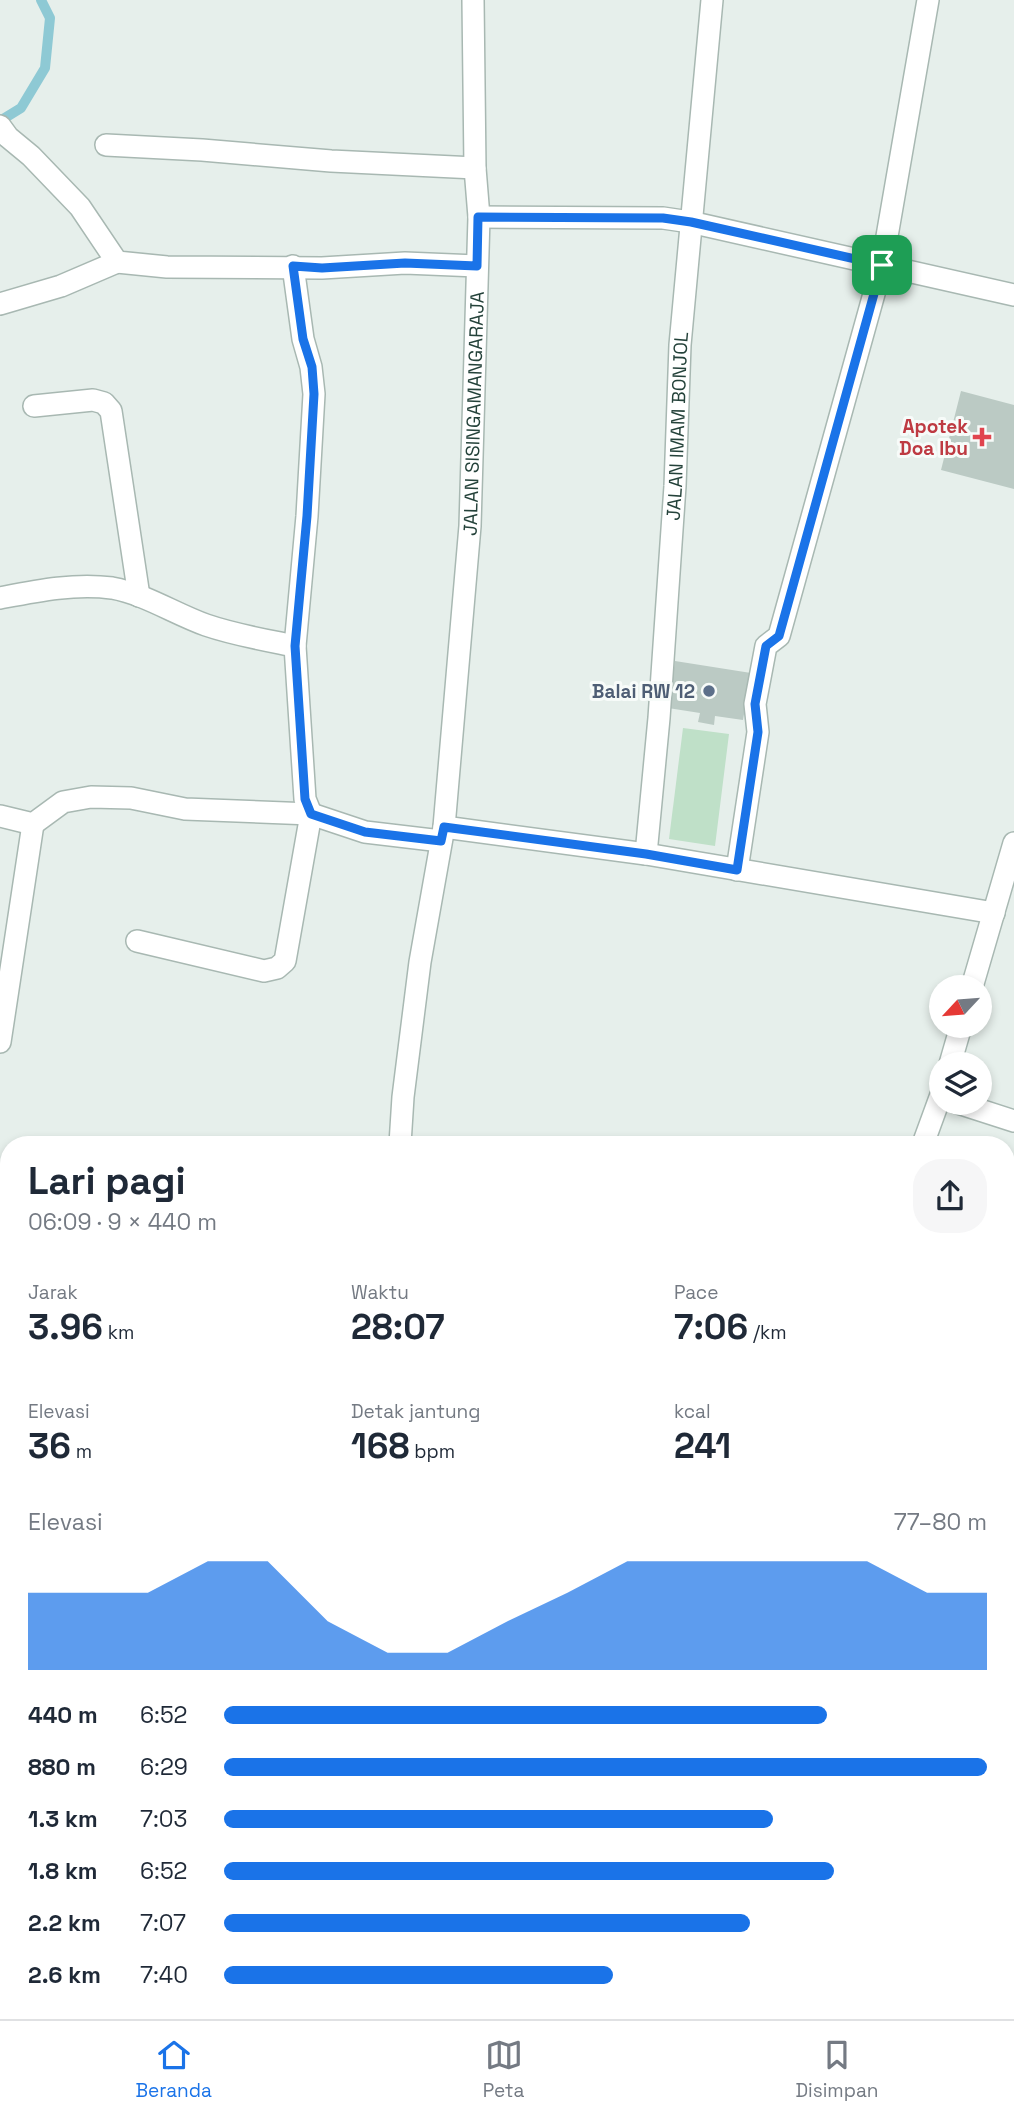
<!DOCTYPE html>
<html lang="id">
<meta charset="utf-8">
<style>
body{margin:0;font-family:"Space Grotesk",sans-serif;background:#f6f6f7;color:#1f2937;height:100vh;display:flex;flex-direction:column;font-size:26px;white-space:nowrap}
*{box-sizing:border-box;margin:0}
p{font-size:23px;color:#747a83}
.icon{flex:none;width:38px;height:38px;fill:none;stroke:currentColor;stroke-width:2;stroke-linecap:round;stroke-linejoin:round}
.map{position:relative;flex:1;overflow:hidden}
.sheet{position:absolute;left:0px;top:1136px;width:1015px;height:884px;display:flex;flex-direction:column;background:#fff;border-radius:28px 28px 0 0;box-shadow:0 4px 10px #0003}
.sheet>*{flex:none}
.needle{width:46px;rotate:244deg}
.fabs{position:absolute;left:929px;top:975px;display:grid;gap:14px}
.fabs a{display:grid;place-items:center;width:63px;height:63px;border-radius:50%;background:#fff;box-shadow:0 4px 10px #0003;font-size:35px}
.pin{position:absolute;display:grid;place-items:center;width:60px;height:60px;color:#fff;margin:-30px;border-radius:14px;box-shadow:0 4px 10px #0006}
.round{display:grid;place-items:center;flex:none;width:74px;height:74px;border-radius:28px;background:#f6f6f7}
.overview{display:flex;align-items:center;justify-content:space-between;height:119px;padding:0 28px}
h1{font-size:38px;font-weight:600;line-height:52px}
.stats{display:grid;grid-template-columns:repeat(3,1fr);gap:10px;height:119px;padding:7px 28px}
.stats div{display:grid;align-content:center}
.stats b{font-size:35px;font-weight:600}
.stats small{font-size:19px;font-weight:400}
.stats p{font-size:19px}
.chart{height:196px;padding:14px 28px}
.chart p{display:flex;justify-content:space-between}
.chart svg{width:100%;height:126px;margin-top:7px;fill:#1a73e8;opacity:.7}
ul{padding:0 28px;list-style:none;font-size:23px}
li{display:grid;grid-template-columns:112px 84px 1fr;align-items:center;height:52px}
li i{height:18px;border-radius:9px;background:#1a73e8}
.tabs{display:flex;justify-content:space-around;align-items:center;height:98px;border-top:2px solid #e0e1e3;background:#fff;font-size:19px;color:#747a83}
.tabs a{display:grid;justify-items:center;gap:4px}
.tabs .on{color:#1a73e8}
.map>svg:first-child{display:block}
.green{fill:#bfe0c8}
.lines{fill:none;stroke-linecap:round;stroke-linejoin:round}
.stream{stroke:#8ec9d4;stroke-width:10}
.building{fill:#bbcac4}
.minor-casing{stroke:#a8b8b2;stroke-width:24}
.minor{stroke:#fff;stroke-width:21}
.route-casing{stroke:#fff;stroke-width:14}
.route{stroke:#1a73e8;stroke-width:9}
.health-dot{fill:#e0444e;stroke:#f7fbf9;stroke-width:2.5}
.service-dot{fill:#5c6f8a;stroke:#f7fbf9;stroke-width:2.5}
.labels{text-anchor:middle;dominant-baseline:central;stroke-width:6;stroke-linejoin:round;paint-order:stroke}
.street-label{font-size:19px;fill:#24423a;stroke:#f7fbf9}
.health-label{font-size:19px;font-weight:bold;fill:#be3a42;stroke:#f7fbf9;text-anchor:end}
.service-label{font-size:19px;font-weight:bold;fill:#4e5e75;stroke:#f7fbf9;text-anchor:end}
</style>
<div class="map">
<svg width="1014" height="2019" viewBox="0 0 1014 2019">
<rect width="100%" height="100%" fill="#e6efeb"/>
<!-- green -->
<path class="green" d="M683 728 729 734 715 846 669 839Z"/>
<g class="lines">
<!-- stream -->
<path class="stream" d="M0 121 21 108 45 68 50 18 41 0"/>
</g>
<!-- building -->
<path class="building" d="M961 391 1014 405V489L941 470Z
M675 661 751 673 743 720 715 716 714 725 698 722 700 713 668 708Z
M1014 1849V1920L1010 1924 1006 1920V1858Z
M904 2011H939L932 2019H913Z"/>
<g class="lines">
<defs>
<g id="minor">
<path d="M0 126 8 137 31 156 80 207 117 262 167 267 322 268 405 263 477 266"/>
<path d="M106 145 202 150 331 161 475 168"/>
<path d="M479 217 663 218 690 222 1014 295"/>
<path d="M293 266 303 339 311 367 314 394 307 516 295 646"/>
<path d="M0 304 61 286 117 262"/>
<path d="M34 406 93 400 104 403 111 411 139 596"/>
<path d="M0 598C36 591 74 583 112 588 145 594 175 614 206 625 235 635 265 640 295 646L305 799 311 814 285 961 277 968 264 971 137 941"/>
<path d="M0 816 33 824 63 802 91 797 131 798 185 809 311 814 365 832 441 841"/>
<path d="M444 827 646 854 994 913"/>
<path id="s1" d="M646 854 659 718 675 486 680 345 712 0"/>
<path d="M737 870 758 732 755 704 766 646 779 636 882 265 928 0"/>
<path d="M972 987 1014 843"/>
<path d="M0 1042 33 824"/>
<path d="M950 1064 961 1026"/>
<path d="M955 1102 1014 1121"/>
<path id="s2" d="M400 1144 403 1097 420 962 444 827 470 526 479 217 475 168 473 0"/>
<path d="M923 1144 942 1092"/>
<path d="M0 1384 9 1387"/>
<path d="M1006 1436 1014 1439"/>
<path d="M0 1510 9 1513"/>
<path d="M0 1781 9 1783"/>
<path d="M1006 1970 1014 1960"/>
<path d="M388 2011 399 2019"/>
<path d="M295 2019 301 2011"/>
<path d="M703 2019 710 2011"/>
<path d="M970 2019 977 2011"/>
</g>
</defs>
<!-- minor casing -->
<use href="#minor" class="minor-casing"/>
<!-- minor -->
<use href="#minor" class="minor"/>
</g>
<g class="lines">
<defs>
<path id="route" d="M478 217 663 218 691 222 882 265 779 636 766 646 755 704 758 732 737 870 646 854 444 827 441 841 365 832 311 814 305 799 295 646 307 516 314 394 312 367 303 339 293 266 322 268 405 263 477 266Z"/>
</defs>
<!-- route casing -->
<use href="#route" class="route-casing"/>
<!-- route -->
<use href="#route" class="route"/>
</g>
<!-- markers -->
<path class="health-dot" d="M978.5 426.5h7v7h7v7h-7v7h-7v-7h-7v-7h7z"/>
<circle class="service-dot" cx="709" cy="691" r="7"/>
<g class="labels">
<!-- street labels -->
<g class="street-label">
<text stroke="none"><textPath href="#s2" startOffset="735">JALAN SISINGAMANGARAJA</textPath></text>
<text stroke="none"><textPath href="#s1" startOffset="429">JALAN IMAM BONJOL</textPath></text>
</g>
<!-- health labels -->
<g class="health-label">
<text x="968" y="426">Apotek<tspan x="968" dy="22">Doa Ibu</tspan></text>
</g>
<!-- service labels -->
<g class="service-label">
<text x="695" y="691">Balai RW 12</text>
</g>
</g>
</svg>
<div class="fabs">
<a><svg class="needle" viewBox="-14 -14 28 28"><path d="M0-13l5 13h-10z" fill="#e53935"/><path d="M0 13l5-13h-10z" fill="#747a83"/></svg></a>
<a><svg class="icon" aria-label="layers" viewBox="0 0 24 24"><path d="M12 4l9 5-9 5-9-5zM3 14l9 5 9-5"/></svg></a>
</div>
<div class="pin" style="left:882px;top:265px;background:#1e9e55"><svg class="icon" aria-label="arrive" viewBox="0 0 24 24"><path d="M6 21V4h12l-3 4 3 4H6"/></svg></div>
<section class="sheet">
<div class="overview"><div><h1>Lari pagi</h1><p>06:09 · 9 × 440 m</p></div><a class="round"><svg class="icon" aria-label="share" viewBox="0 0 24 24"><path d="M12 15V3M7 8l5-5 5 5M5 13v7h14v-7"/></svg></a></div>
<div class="stats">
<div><p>Jarak</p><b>3.96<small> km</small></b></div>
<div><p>Waktu</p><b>28:07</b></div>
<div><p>Pace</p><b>7:06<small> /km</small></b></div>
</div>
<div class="stats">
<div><p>Elevasi</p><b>36<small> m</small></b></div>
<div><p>Detak jantung</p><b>168<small> bpm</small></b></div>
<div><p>kcal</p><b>241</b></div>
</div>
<div class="chart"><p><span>Elevasi</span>77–80 m</p>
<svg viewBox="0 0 160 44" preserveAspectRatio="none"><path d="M0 44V17L10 17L20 17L30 6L40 6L50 27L60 38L70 38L80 27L90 17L100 6L110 6L120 6L130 6L140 6L150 17L160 17V44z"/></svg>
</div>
<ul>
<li><b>440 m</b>6:52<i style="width:79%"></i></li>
<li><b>880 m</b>6:29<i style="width:100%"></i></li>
<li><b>1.3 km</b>7:03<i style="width:72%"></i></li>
<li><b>1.8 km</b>6:52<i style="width:80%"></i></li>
<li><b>2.2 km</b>7:07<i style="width:69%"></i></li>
<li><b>2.6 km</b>7:40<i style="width:51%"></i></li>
</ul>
</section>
</div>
<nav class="tabs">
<a class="on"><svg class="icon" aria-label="home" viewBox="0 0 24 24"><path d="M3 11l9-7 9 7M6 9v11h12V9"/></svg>Beranda</a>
<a><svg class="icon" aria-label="map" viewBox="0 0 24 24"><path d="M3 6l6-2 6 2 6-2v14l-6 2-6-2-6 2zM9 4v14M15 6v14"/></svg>Peta</a>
<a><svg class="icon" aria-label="saved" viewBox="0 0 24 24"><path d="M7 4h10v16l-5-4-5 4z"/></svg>Disimpan</a>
</nav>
